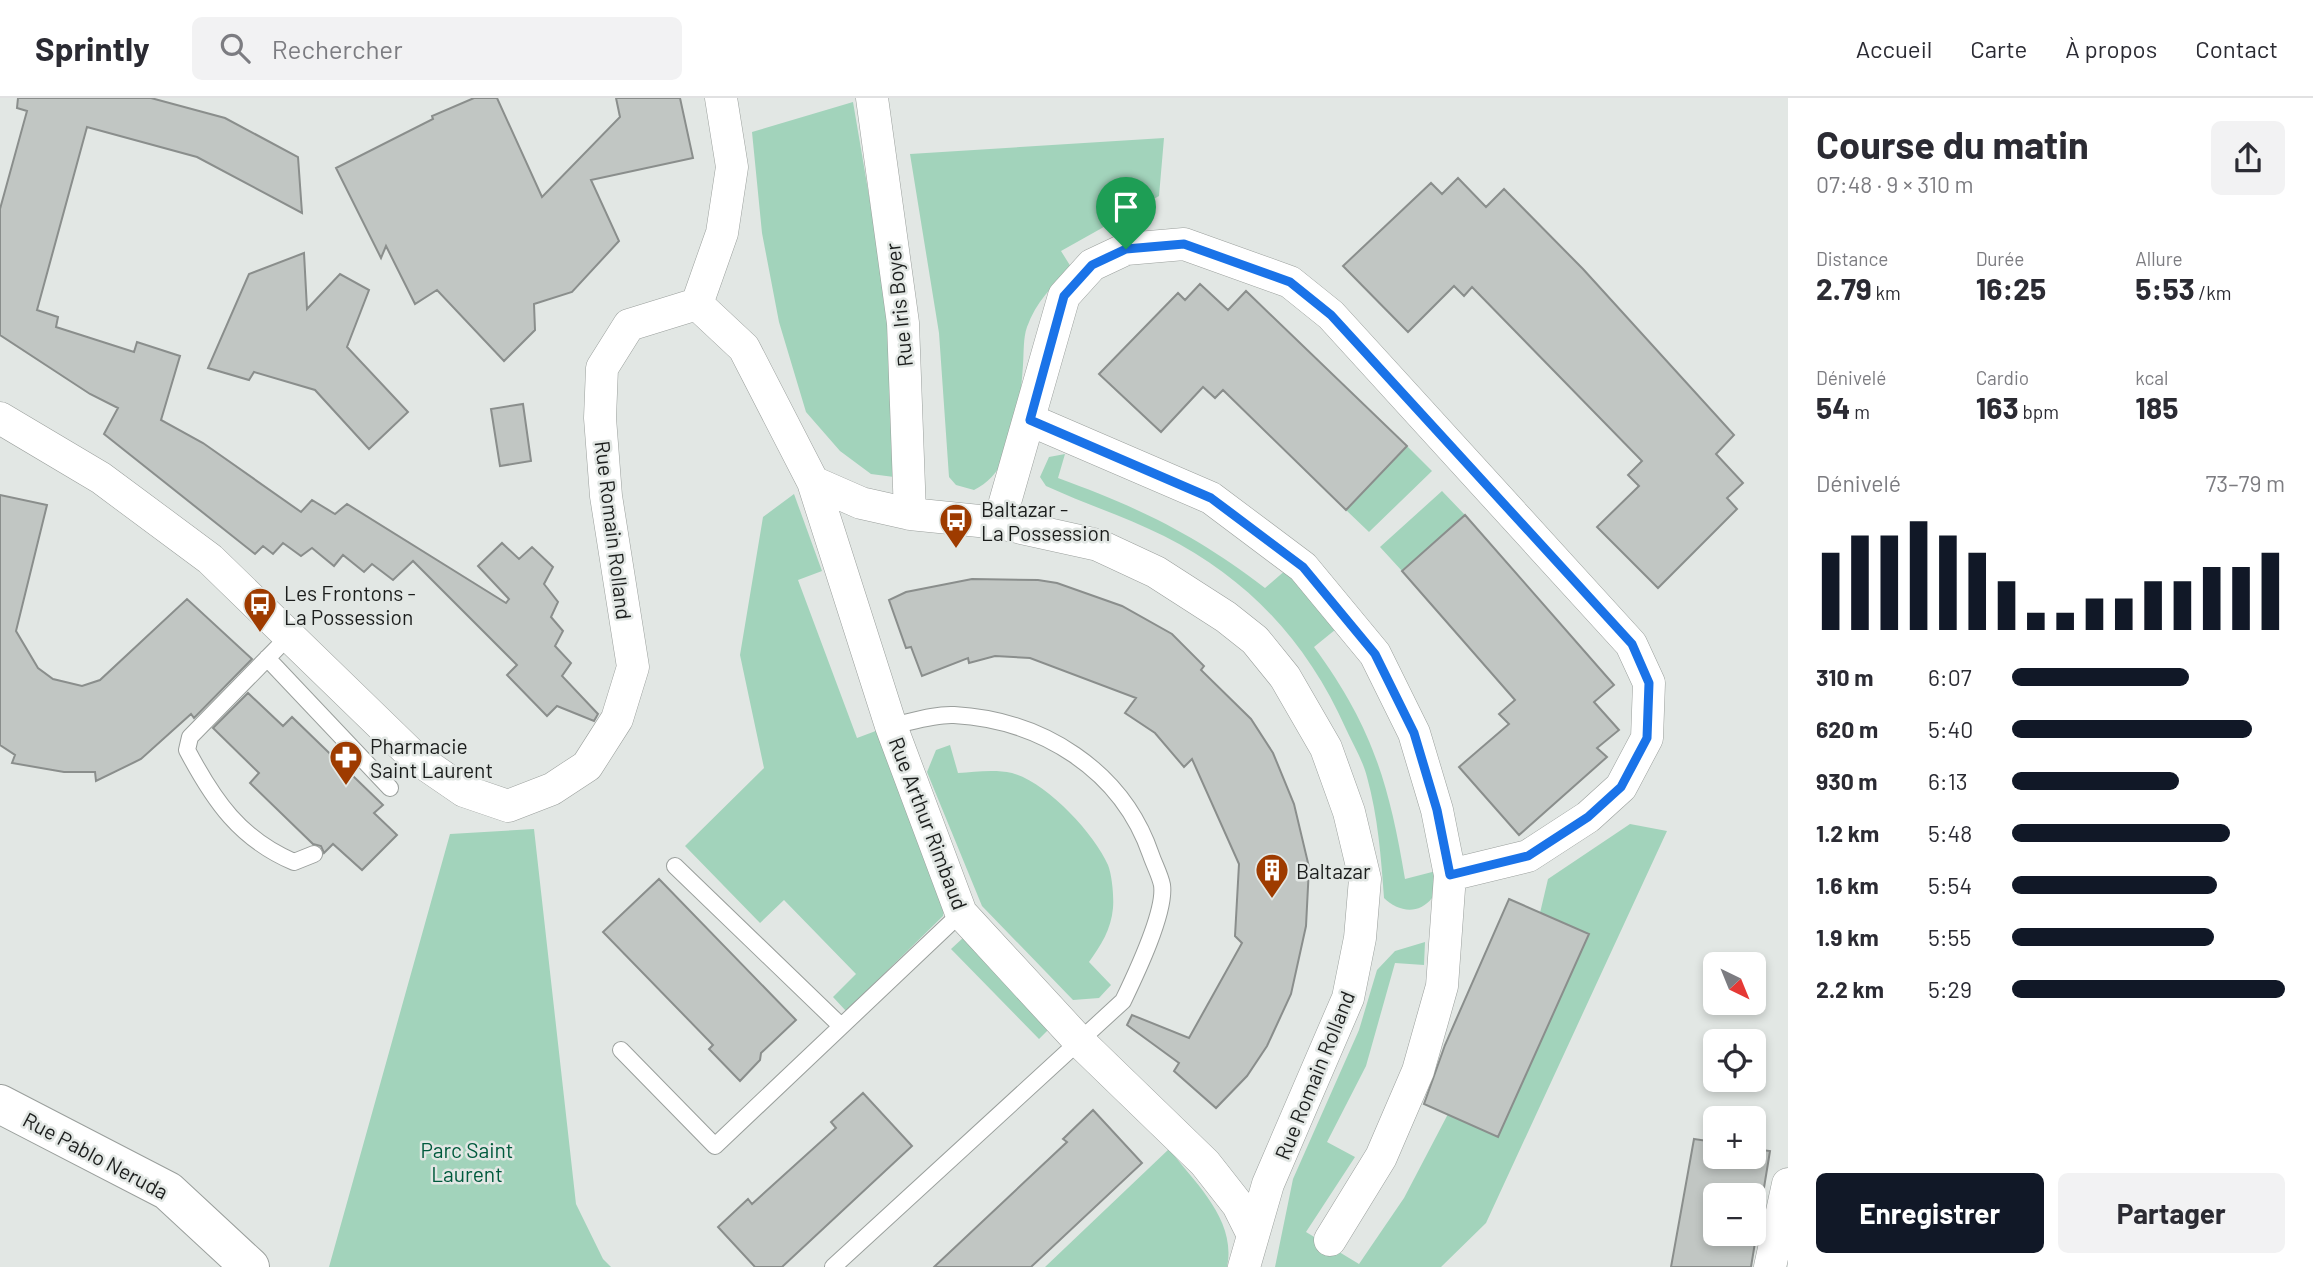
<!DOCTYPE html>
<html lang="fr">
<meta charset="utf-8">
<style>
body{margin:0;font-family:Barlow,sans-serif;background:#f2f2f3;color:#2b2b33;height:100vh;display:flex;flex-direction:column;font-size:26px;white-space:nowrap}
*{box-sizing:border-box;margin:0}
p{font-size:23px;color:#7c7c81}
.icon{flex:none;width:38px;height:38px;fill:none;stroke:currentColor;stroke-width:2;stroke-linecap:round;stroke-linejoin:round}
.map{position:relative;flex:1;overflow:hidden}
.details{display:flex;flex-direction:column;background:#fff;width:525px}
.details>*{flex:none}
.needle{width:46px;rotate:137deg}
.fabs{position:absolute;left:1703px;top:854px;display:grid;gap:14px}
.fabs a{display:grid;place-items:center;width:63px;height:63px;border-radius:10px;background:#fff;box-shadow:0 4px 10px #0003;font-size:35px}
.pin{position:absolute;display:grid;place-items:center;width:60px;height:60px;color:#fff;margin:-72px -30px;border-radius:50% 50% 50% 0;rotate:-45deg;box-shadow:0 0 7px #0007}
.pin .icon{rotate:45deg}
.round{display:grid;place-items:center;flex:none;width:74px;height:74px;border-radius:10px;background:#f2f2f3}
.overview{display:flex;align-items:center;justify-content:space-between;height:119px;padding:0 28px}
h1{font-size:38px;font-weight:700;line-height:52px}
.figures{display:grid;grid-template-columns:repeat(3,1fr);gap:10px;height:119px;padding:7px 28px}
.figures div{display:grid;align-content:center}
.figures b{font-size:30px;font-weight:700}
.figures small{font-size:19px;font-weight:400}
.figures p{font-size:19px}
.chart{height:196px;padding:14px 28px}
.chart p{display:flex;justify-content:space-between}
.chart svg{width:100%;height:126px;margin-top:7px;stroke:#111827;stroke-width:6}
.cta{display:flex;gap:14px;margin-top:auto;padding:14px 28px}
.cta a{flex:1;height:80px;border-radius:10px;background:#111827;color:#fff;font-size:28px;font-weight:700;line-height:80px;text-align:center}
.cta a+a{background:#f2f2f3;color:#2b2b33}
ul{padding:0 28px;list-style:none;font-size:23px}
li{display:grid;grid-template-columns:112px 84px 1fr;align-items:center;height:52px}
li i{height:18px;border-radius:9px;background:#111827}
header{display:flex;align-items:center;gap:42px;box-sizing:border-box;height:98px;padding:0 35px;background:#fff;border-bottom:2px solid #e1e1e2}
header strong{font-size:33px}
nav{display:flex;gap:38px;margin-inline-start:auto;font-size:24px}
.search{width:490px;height:63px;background:#f2f2f3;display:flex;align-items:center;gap:18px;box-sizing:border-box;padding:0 24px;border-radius:10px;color:#7c7c81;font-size:26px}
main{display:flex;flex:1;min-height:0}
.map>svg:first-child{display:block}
.green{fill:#a2d3bb}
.building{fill:#c1c6c3;stroke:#8a8e8c;stroke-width:2;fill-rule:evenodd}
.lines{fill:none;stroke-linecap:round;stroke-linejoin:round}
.lane-casing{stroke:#9a9f9c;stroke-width:18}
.street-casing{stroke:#9a9f9c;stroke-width:33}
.secondary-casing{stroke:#9a9f9c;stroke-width:40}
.lane{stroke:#fff;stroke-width:16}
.street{stroke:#fff;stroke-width:32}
.secondary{stroke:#fff;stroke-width:38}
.route-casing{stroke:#fff;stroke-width:14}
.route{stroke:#1a73e8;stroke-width:9}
.labels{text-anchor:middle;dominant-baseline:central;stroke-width:5;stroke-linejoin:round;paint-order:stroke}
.street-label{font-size:21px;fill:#1c1e1d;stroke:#e2e7e4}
.poi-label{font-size:21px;fill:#1c1e1d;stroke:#e2e7e4;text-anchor:start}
.park-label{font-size:21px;fill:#005a3d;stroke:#e2e7e4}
</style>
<header>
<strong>Sprintly</strong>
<div class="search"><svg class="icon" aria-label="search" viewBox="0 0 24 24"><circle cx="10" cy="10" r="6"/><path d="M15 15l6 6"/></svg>Rechercher</div>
<nav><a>Accueil</a><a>Carte</a><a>À propos</a><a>Contact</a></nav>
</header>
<main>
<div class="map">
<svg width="1788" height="1169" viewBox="0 0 1788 1169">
<rect width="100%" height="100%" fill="#e2e7e4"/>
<!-- green -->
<path class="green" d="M853 4 890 221 894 379 871 376 840 353 806 314 779 224 762 135 752 34Z
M1164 40 1159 98 1061 153 1071 169C1053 187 1036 204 1027 229 1023 240 1024 255 1023 267 1020 308 1016 372 974 392L956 387 949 379 939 235 910 56Z
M1407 348 1432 373 1369 434 1346 412Z
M1065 356 1058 380C1140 410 1196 437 1265 490L1287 471 1341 527 1314 549C1372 628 1389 685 1405 781L1436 773C1435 781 1436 794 1432 800 1418 818 1397 813 1384 800 1381 759 1378 719 1367 679 1363 663 1353 646 1346 631 1307 544 1249 481 1164 438 1126 419 1085 406 1046 388L1040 379 1049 359Z
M1442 393 1465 417 1402 473 1380 449Z
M794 396 822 473 798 482 857 640 881 631 946 802 943 818 846 913 833 899 856 876 784 802 760 825 685 748 764 670 740 557 763 419Z
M950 647 958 675C975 674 994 671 1012 675 1046 684 1094 735 1108 767 1112 777 1114 799 1113 810 1111 832 1101 847 1089 864L1111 887 1099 900 1073 902 982 808 927 674 936 652Z
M1630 726 1667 733 1486 1125 1441 1169H1275L1293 1081 1359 932 1377 872 1395 853 1425 844 1424 867 1395 865 1366 968 1327 1044 1355 1059 1306 1134 1359 1166 1404 1100 1448 1016 1588 836 1540 815 1548 781Z
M534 731 576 1106 603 1161 611 1169H329L450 736Z
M964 839 1051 929 1039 941 951 851Z
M1169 1051C1195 1085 1237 1122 1227 1169H1045Z"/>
<!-- building -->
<path class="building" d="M18 0H151L225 20 298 59 302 115 197 59 87 29 37 212 58 219 56 229 134 254 137 244 180 258 161 322 203 345 301 414 312 402 335 416 347 406 506 505 509 501 478 468 502 445 519 461 532 449 553 469 544 486 558 504 551 519 563 533 555 548 571 565 562 578 598 616 594 623 557 608 547 618 507 577 517 567 413 463 393 482 372 466 364 474 343 457 334 468 312 450 301 458 283 445 273 456 263 448 255 456 104 336 118 310 90 296 0 237V111L27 13 17 10Z
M474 0H497L542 99 620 19 616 0H680L693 60 591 82 619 143 572 194 534 206 535 232 504 263 437 192 415 206 386 148 381 160 336 70 433 21 432 18Z
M1458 80 1486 109 1504 91 1583 171 1734 337 1716 356 1743 385 1727 400 1737 411 1658 490 1597 429 1639 388 1628 377 1642 363 1472 189 1464 198 1454 188 1408 234 1343 168 1431 85 1442 96Z
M304 155 307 211 340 176 369 192 347 249 408 314 369 351 315 292 254 274 249 282 208 270 249 176Z
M1200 186 1228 212 1246 193 1407 348 1346 412 1223 292 1215 300 1203 289 1161 334 1099 276 1178 195 1185 202Z
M523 306 531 363 500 368 491 311Z
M0 397 47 407 16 533 38 570 53 581 82 588 100 582 187 501 252 561 194 620 191 616 141 661 96 683 95 674H64L12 665 15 657 0 647Z
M1465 417 1614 587 1594 604 1619 632 1597 650 1607 659 1519 737 1459 669 1509 626 1499 616 1515 602 1402 473Z
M972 481 1038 482 1057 485 1122 508 1172 536 1204 568 1201 572 1251 621 1273 655 1294 706 1309 769 1306 828 1291 896 1267 948 1247 978 1216 1010 1174 973 1179 965 1127 927 1132 917 1189 940 1242 845 1235 838 1239 766 1192 661 1184 669 1155 635 1125 615 1136 600 1030 560 995 558 969 565 968 560 922 578 911 549 906 550 889 502 906 494Z
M248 595 283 628 292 619 383 707 374 715 397 737 362 772 333 746 324 755 321 748 313 746 250 685 259 675 213 630Z
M659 781 796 922 761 955 760 962 740 983 709 951 713 947 603 834Z
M1509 801 1589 836 1498 1039 1424 1006 1445 947Z
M863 995 912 1048 782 1169H755L718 1129 748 1101 752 1106 836 1030 831 1024Z
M1093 1012 1142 1065 1031 1169H934L1067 1044 1063 1041Z
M1694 1041 1715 1044V1059H1754V1051L1770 1053 1751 1169H1671ZM1715 1097H1754V1136H1715Z"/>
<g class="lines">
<defs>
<path id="lane" d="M289 538 190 639 187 652C214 703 240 741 294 764L314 756
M267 560 390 690
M675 768 841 928
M621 952 715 1048 961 815
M833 1169 1123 903C1135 878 1166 814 1162 787 1160 777 1154 766 1151 757 1122 672 1042 622 954 617 934 616 911 624 891 628"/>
<path id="street" d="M872 0 903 225 910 416
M697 206 744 250 813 384 861 405 910 416 999 425 1098 447 1156 474 1226 519 1255 542 1285 579 1326 650 1349 714 1365 781 1360 840 1348 900 1268 1086 1244 1169
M697 206 722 135 732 69 721 0
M0 320 101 380 210 461 413 658 464 693 508 708 552 691 587 668 617 621 633 569 606 398 600 320 602 270 629 227 697 206
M1030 322 1211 400 1303 469 1375 556 1414 635 1437 712 1450 777 1442 888 1418 973 1381 1059 1330 1142
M813 384 891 628 961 815 1080 944 1205 1065 1238 1107 1252 1135
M999 425 1064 198 1092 167 1126 151 1184 146 1290 184 1331 217 1631 546 1649 585 1647 640 1621 689 1588 719 1528 758 1450 777
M1770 1169 1788 1086"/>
<path id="secondary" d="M0 1006 168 1093 250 1169"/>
</defs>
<!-- lane casing -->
<use href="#lane" class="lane-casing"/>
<!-- street casing -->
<use href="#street" class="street-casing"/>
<!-- secondary casing -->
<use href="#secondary" class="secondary-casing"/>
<!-- lane -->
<use href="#lane" class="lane"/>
<!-- street -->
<use href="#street" class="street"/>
<!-- secondary -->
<use href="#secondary" class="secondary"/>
</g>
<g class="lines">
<defs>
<path id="route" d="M1184 146 1290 184 1331 217 1632 546 1649 585 1647 640 1621 689 1588 719 1528 758 1450 777 1437 712 1414 635 1375 556 1303 469 1211 400 1030 322 1064 198 1092 167 1126 151Z"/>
</defs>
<!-- route casing -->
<use href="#route" class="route-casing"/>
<!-- route -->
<use href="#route" class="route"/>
</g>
<!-- icons -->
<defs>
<symbol id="bus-pin" viewBox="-11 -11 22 30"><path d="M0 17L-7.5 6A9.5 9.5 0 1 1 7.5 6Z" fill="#9e3b00" stroke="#e2e7e4"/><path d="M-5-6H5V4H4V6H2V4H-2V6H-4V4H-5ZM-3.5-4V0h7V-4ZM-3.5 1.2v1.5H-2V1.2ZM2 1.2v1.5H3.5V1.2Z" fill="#fff"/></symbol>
<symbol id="pharmacy-pin" viewBox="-11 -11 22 30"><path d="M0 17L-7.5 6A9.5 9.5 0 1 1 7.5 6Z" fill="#9e3b00" stroke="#e2e7e4"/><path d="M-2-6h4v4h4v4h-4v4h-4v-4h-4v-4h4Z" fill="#fff"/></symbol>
<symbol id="building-pin" viewBox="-11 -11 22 30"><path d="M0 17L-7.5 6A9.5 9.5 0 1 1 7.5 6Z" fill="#9e3b00" stroke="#e2e7e4"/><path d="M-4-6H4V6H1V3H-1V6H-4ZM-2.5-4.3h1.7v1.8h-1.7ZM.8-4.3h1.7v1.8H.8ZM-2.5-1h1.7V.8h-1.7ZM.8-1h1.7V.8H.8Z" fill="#fff"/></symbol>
</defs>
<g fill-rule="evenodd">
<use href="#bus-pin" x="937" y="403" width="38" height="52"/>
<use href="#bus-pin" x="241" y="487" width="38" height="52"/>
<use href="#pharmacy-pin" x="327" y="640" width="38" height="52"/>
<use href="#building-pin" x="1253" y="753" width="38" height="52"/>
</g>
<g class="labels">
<!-- street labels -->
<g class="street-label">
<text transform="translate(898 207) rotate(-96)">Rue Iris Boyer</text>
<text transform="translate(614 432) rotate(83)">Rue Romain Rolland</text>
<text transform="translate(929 725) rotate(69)">Rue Arthur Rimbaud</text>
<text transform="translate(1314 977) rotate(-68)">Rue Romain Rolland</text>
<text transform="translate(96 1057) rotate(28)">Rue Pablo Neruda</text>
</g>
<!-- poi labels -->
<g class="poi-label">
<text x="981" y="410">Baltazar -<tspan x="981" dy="24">La Possession</tspan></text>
<text x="284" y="494">Les Frontons -<tspan x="284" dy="24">La Possession</tspan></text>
<text x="370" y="647">Pharmacie<tspan x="370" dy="24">Saint Laurent</tspan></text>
<text x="1296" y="772">Baltazar</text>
</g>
<!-- park labels -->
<g class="park-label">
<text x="467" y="1051">Parc Saint<tspan x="467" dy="24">Laurent</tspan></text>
</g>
</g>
</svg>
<div class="fabs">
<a><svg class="needle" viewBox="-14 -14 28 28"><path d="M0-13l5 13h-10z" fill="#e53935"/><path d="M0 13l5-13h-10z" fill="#7c7c81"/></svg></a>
<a><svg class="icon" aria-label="locate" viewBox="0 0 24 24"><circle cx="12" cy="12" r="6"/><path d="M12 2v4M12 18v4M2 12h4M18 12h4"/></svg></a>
<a>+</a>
<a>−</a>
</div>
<div class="pin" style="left:1126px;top:151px;background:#1e9e55"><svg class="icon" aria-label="arrive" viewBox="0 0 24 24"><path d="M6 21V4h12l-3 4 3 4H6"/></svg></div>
</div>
<section class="details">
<div class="overview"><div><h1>Course du matin</h1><p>07:48 · 9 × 310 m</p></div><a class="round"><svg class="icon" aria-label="share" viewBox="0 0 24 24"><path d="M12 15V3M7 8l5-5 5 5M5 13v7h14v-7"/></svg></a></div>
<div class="figures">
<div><p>Distance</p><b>2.79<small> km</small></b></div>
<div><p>Durée</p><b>16:25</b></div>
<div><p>Allure</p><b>5:53<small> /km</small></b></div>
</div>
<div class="figures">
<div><p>Dénivelé</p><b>54<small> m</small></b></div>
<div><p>Cardio</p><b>163<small> bpm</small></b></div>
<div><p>kcal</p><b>185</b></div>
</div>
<div class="chart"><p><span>Dénivelé</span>73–79 m</p>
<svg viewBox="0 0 160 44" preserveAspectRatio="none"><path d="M5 44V17M15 44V11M25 44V11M35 44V6M45 44V11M55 44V17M65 44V27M75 44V38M85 44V38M95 44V33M105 44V33M115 44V27M125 44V27M135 44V22M145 44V22M155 44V17"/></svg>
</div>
<ul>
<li><b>310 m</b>6:07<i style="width:65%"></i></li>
<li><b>620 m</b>5:40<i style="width:88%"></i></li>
<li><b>930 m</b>6:13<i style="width:61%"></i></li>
<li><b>1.2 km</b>5:48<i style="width:80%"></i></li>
<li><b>1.6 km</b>5:54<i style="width:75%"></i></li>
<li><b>1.9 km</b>5:55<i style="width:74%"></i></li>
<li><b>2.2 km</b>5:29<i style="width:100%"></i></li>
</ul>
<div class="cta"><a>Enregistrer</a><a>Partager</a></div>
</section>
</main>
